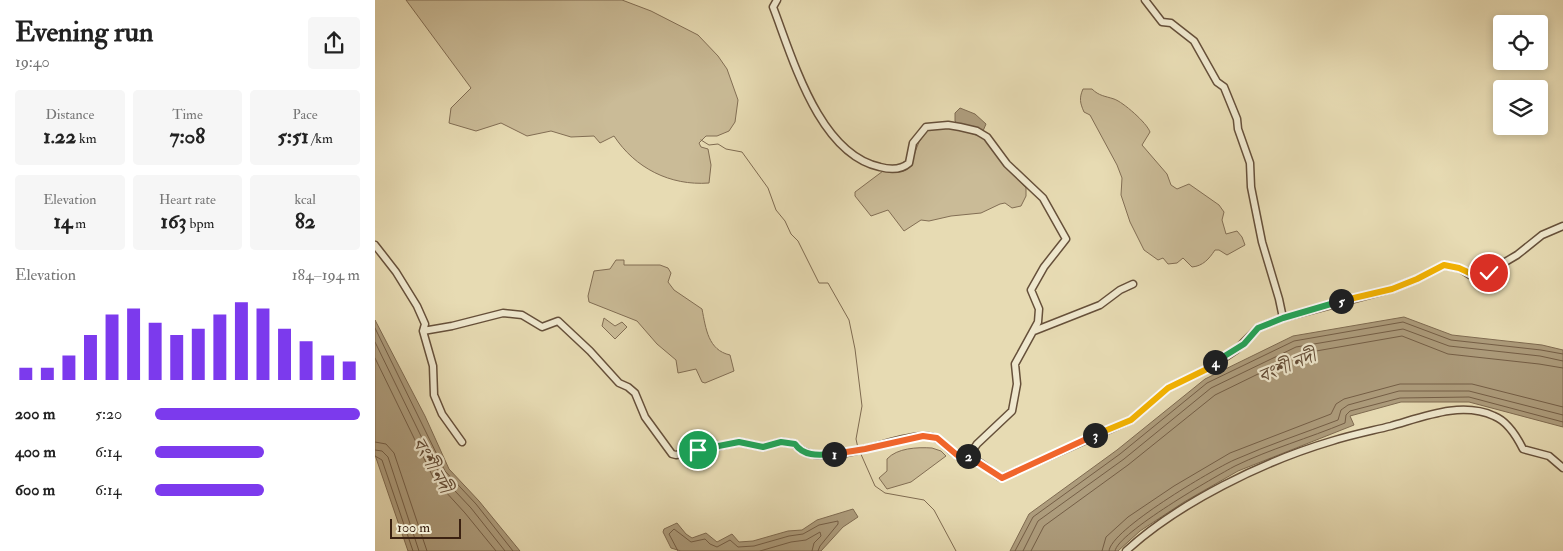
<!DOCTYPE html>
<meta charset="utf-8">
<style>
body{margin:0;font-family:"IM FELL Double Pica","Noto Serif Bengali",serif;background:#f6f6f6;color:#222;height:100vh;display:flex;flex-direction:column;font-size:19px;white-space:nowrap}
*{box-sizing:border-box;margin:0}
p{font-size:16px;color:#767676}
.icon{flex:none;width:28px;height:28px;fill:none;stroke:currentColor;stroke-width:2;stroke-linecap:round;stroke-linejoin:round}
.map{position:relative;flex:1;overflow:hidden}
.details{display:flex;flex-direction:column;background:#fff;width:375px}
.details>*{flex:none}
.controls{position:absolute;left:1118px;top:15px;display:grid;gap:10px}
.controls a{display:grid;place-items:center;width:55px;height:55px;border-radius:5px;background:#fff;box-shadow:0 2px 8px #0003;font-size:25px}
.scale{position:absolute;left:15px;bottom:12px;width:71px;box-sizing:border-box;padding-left:5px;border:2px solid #3b2111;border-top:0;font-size:14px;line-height:18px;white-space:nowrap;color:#3b2111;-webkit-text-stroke:4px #efe8ce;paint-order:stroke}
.pin{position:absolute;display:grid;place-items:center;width:42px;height:42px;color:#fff;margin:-21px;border:2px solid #fff;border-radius:50%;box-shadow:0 1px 5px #0007}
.km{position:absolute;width:25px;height:25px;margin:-12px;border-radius:50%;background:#222;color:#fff;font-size:14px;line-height:25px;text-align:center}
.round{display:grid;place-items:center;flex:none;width:52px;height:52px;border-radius:5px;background:#f6f6f6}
.headline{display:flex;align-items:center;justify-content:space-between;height:85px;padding:0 15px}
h1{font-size:28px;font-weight:800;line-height:38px}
.figures{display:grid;grid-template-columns:repeat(3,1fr);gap:8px;height:85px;padding:5px 15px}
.figures div{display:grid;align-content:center;border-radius:5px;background:#f6f6f6;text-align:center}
.figures b{font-size:21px;font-weight:800}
.figures small{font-size:14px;font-weight:400}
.figures p{font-size:14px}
.chart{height:140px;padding:10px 15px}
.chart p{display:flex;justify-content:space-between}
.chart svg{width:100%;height:90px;margin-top:5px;stroke:#7c3aed;stroke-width:6}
ul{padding:0 15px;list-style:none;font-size:16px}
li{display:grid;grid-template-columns:80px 60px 1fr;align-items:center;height:38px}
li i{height:12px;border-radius:6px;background:#7c3aed}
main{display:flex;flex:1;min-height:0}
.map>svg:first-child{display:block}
.green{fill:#cabb97;stroke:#826e54}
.water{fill:#ad9c7c;stroke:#7f6b51}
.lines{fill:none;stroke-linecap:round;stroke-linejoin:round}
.shore{stroke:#745e46;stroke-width:1}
.stream{stroke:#7f6b51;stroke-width:1}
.minor-casing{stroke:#66503a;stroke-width:9}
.minor{stroke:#efe8ce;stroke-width:6}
.split-1-casing{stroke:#fff;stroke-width:10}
.split-2-casing{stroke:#fff;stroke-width:10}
.split-3-casing{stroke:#fff;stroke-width:10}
.split-4-casing{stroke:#fff;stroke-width:10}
.split-5-casing{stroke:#fff;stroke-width:10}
.split-6-casing{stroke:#fff;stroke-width:10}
.split-1{stroke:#22a559;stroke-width:6}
.split-2{stroke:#f0652b;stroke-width:6}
.split-3{stroke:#f0652b;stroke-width:6}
.split-4{stroke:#f5b400;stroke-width:6}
.split-5{stroke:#22a559;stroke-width:6}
.split-6{stroke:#f5b400;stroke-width:6}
.labels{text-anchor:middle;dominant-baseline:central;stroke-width:4.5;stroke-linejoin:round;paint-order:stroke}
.water-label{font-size:19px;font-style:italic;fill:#634c36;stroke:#efe8ce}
</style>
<main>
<section class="details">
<div class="headline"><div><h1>Evening run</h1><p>19:40</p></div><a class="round"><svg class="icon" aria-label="share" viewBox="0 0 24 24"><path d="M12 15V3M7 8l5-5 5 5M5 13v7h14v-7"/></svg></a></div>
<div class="figures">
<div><p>Distance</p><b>1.22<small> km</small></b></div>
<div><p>Time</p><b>7:08</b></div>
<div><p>Pace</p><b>5:51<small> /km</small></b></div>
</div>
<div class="figures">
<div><p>Elevation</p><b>14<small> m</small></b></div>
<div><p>Heart rate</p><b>163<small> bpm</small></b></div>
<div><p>kcal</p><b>82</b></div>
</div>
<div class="chart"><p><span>Elevation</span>184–194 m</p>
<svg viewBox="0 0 160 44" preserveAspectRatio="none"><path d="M5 44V38M15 44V38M25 44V32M35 44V22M45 44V12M55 44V9M65 44V16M75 44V22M85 44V19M95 44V12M105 44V6M115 44V9M125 44V19M135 44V25M145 44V32M155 44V35"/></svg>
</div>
<ul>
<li><b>200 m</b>5:20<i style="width:100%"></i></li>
<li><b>400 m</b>6:14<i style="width:53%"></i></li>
<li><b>600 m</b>6:14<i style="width:53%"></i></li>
</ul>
</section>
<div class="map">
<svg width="1188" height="551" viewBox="0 0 1188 551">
<rect width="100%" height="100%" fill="#e7dbb3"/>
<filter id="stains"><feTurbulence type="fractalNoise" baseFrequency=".004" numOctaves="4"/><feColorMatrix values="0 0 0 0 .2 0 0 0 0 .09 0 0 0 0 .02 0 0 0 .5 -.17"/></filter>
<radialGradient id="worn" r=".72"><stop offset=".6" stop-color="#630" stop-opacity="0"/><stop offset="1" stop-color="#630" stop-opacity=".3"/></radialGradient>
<!-- green -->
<path class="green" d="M31 0H247L276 11 323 35 343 56 352 69 363 100 360 122 354 131 342 136H331L324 143 326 147 333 149 336 165 334 183C295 186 260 168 239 136L225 143 219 136 196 137 176 131 152 136 126 123 101 131 74 123 76 108 96 88Z
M708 89H717C724 96 730 96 739 99 748 102 772 123 775 132L767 145 792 174 796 185 802 189 814 184 844 205 849 212 847 220 851 234 862 231 867 237 870 245 852 255 844 250H840C834 259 828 266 817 267L808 258 802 263 793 264 788 258 783 260 769 250 755 222 746 195 747 178 742 165 715 115 709 112C705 103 704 98 708 89Z
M579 127 609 138 630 167 651 188V196L646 206 637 208 630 203 625 204 606 213 576 216 554 221 546 220 529 231 513 210 496 216 480 196V192L508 171C537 174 533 170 542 147 544 140 549 136 552 129Z
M241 260H249V265H285L293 268 296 273 293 282 299 290 327 309C331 329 333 350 355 355L359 371 330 383 327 382 321 369 303 373 301 360 282 344 262 321 214 302 213 296 219 271 235 269Z
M229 318 240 326 247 322 252 327 240 339 227 326Z
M557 448 566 451 571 456 536 482 512 489 504 478 512 471V459C522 448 542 447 557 448Z"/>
<!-- water -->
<path class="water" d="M585 108 600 114 611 124 608 131 582 124 580 121V113Z
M1029 317 1077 335 1167 345 1188 350V427L1094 402H1026L975 416 979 425 863 471 809 502 765 531 743 551H635L654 514 742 450 830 379 918 336Z
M0 320 50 416 74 469 104 501 145 551H33L0 455Z
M478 509 483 517 468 527 446 551H306L296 548 288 532 289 529 302 523 311 534 317 538 331 533 342 542 357 534 364 542 378 541 413 531 427 530 442 520Z"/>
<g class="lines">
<!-- shore -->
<path class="shore" d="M0 328 70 471 101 504 138 551
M0 342 65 475 96 508 130 551
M0 358 59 479 90 513 121 551
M0 442 11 444 19 453 52 551
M0 450 7 451 13 457 44 551
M0 456 7 460 38 551
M303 551 294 534 299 529 316 542 330 539 335 544 342 547 355 540 363 547 379 546 414 536 428 534 444 525 463 521V524L445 546 443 551
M385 551 416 542 431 540 445 532 446 536 439 543 437 551
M640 551 658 517 745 454 832 383 919 341 1028 322 1076 340 1166 350 1188 354
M648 551 663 521 749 459 836 388 921 347 1028 329 1074 346 1165 356 1188 361
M656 551 669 526 753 465 840 395 924 354 1027 336 1073 354 1164 364 1188 368
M727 551 731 537 753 517 799 486 855 453 956 414 961 404 969 399 1025 384H1097L1188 407
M734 551C735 530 837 470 859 460 893 445 929 433 963 420L966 410 973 405 1024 391H1094L1188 415
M740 551C742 533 841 476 860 466 895 449 934 438 970 423L971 415 975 411 1025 398 1094 397 1188 422"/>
<!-- stream -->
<path class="stream" d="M326 140 334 145 343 144 351 149 367 152 393 188 401 210 410 221 416 234 423 241 444 283H453L474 320 480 349 487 406 481 439 483 448
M485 452 500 486 510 493 549 500 559 510 581 551"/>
<defs>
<path id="minor" d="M402 0 398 7C418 59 444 154 505 167 516 170 526 170 534 163L538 143 551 127 573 125 585 127 602 131 612 137 632 164 668 198 691 239 669 267 656 290 664 309 663 322 640 364 642 384 637 411 602 444 594 456
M770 0 787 22 796 23 819 41 842 82 849 87 862 119 863 129 875 163 876 187 887 242 904 299 908 318
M0 245 21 272 42 306 50 324 48 331 58 366 59 395 67 414 87 442
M48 331 77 326 128 313 147 315 167 327 183 321 215 351 244 383 253 387 260 393 270 417 297 454 301 455 364 442 388 447 406 442 420 444C442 474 517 436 548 436 568 435 570 450 583 455 587 456 591 455 594 457 606 461 616 472 626 478L756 420 793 388 834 368 861 350 883 328 908 318 1017 289 1042 279 1069 265 1084 268 1095 275H1108L1142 255 1167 235 1188 226
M659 331 725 305 745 290 758 284
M751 551C803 503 889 461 957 441 976 435 996 431 1016 426 1048 417 1086 401 1119 416 1132 421 1142 437 1148 449L1174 456 1188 468"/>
</defs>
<!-- minor casing -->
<use href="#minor" class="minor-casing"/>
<!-- minor -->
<use href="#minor" class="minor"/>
</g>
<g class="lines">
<defs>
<path id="split-1" d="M323 450 364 442 388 447 406 442 420 444C429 457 444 455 459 454"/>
<path id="split-2" d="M459 454 490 449 548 436 562 438 582 455 593 456"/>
<path id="split-3" d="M593 456 627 478 720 435"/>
<path id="split-4" d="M720 435 756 420 793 388 834 368 840 362"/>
<path id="split-5" d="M840 362 869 344 883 328 908 318 966 301"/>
<path id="split-6" d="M966 301 1017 289 1042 279 1069 265 1084 268 1101 276 1114 273"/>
</defs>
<!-- split-1 casing -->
<use href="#split-1" class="split-1-casing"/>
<!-- split-2 casing -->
<use href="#split-2" class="split-2-casing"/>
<!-- split-3 casing -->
<use href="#split-3" class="split-3-casing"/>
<!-- split-4 casing -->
<use href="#split-4" class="split-4-casing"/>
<!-- split-5 casing -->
<use href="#split-5" class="split-5-casing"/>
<!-- split-6 casing -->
<use href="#split-6" class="split-6-casing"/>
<!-- split-1 -->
<use href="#split-1" class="split-1"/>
<!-- split-2 -->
<use href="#split-2" class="split-2"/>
<!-- split-3 -->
<use href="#split-3" class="split-3"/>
<!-- split-4 -->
<use href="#split-4" class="split-4"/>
<!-- split-5 -->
<use href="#split-5" class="split-5"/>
<!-- split-6 -->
<use href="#split-6" class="split-6"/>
</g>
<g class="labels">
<!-- water labels -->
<g class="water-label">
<text transform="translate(912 366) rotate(-22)">বংশী নদী</text>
<text transform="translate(57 465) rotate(61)">বংশী নদী</text>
</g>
</g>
<rect width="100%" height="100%" filter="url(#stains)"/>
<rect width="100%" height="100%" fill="url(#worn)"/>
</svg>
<div class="controls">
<a><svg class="icon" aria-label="locate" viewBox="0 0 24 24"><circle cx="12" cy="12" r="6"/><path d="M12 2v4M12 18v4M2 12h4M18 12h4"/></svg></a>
<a><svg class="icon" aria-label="layers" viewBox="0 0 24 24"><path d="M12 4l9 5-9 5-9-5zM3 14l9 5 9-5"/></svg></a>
</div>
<div class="scale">100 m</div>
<div class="pin" style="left:323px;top:450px;background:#1e9e55"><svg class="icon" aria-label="arrive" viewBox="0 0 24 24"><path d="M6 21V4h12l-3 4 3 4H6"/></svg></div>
<div class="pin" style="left:1114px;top:273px;background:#d93025"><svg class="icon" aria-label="check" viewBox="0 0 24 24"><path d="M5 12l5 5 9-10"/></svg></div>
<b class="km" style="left:459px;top:454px">1</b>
<b class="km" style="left:593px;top:456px">2</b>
<b class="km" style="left:720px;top:435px">3</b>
<b class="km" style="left:840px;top:362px">4</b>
<b class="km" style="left:966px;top:301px">5</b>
</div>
</main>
